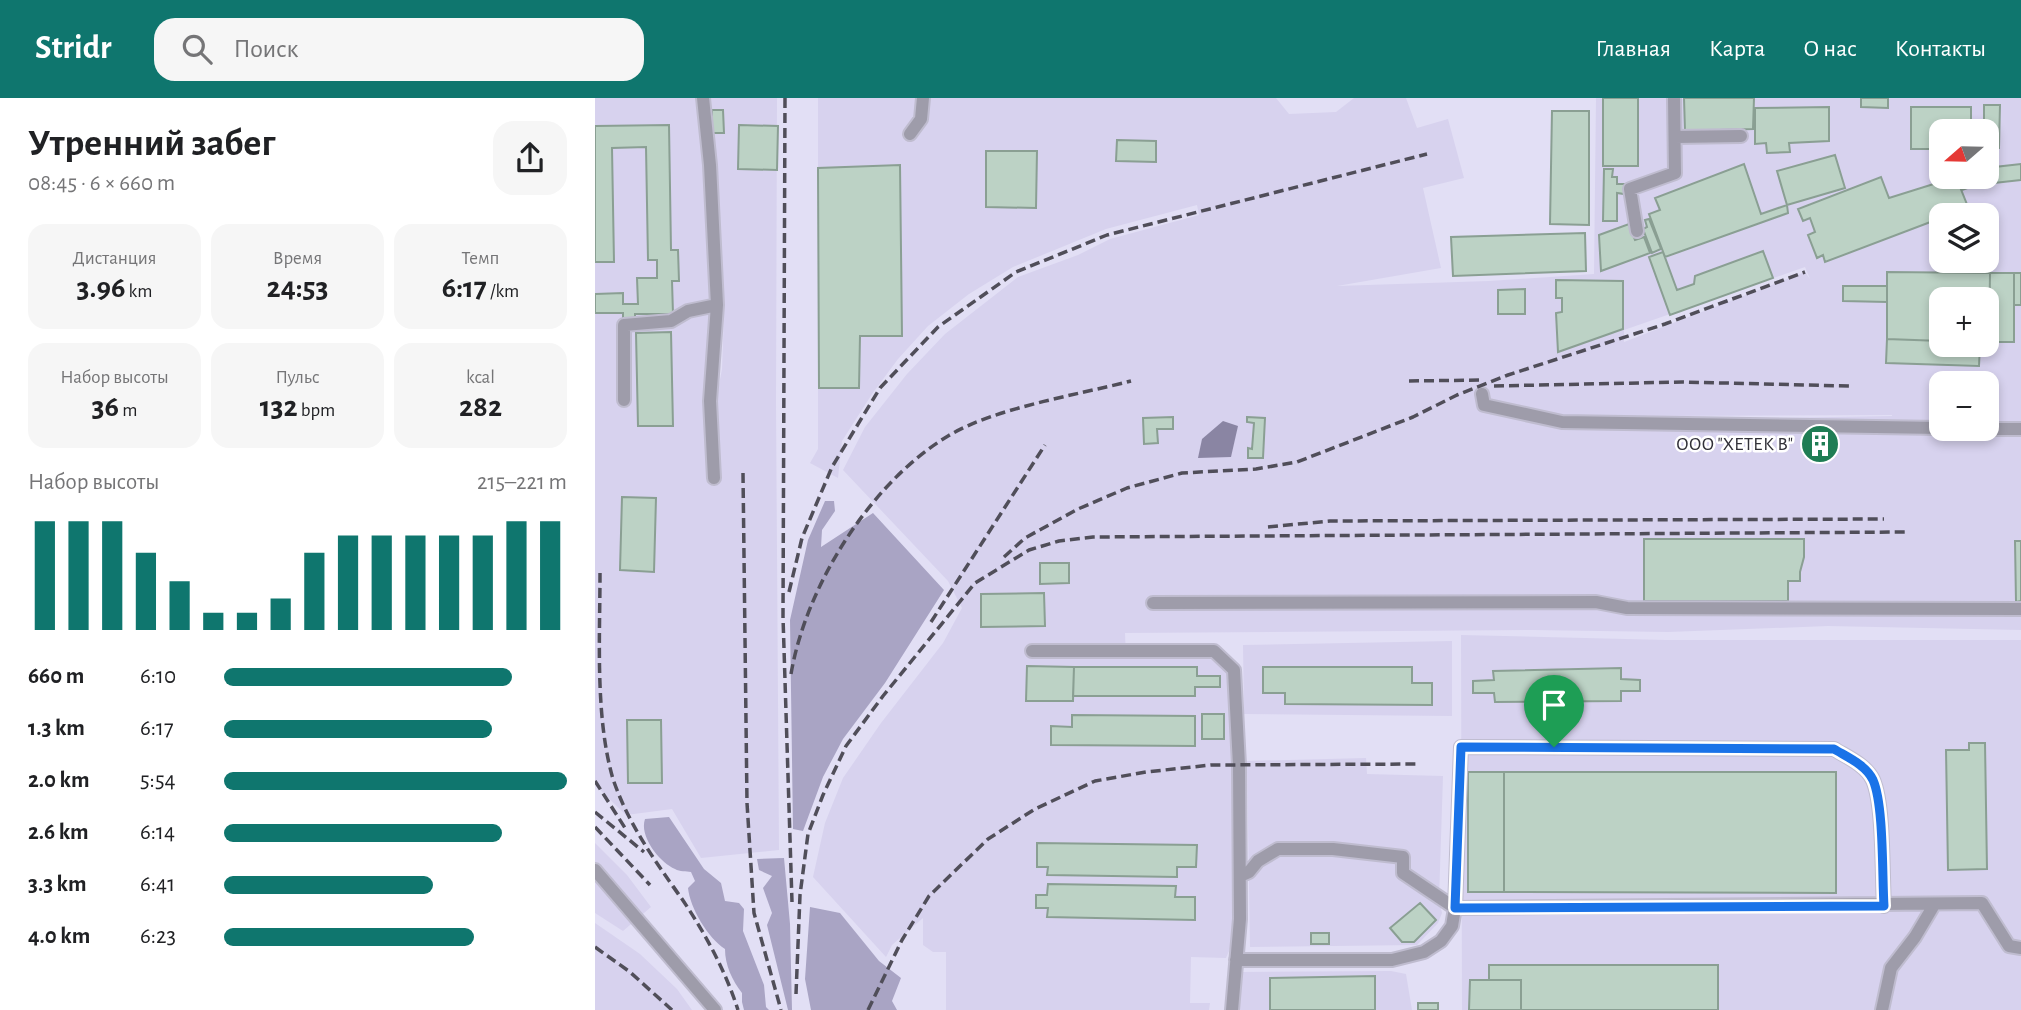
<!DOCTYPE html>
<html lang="ru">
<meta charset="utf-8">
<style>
body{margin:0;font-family:"Alegreya Sans",sans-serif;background:#f6f6f6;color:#202124;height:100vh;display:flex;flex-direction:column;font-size:26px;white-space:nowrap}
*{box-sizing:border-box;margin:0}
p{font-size:23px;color:#757577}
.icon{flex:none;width:38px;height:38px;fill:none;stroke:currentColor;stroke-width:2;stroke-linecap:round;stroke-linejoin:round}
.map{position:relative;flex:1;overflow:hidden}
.panel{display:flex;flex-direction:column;background:#fff;width:595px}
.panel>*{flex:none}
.needle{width:46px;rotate:250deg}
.fabs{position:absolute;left:1334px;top:21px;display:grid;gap:14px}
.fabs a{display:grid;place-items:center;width:70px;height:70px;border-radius:14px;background:#fff;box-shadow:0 4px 10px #0003;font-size:35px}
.pin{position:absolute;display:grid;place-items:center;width:60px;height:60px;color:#fff;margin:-72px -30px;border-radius:50% 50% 50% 0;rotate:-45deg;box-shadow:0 0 7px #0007}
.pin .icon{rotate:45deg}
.round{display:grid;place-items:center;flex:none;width:74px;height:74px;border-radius:21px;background:#f6f6f6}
.summary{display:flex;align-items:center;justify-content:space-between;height:119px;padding:0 28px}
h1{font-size:38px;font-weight:700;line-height:52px}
.stats{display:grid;grid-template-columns:repeat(3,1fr);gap:10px;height:119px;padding:7px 28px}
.stats div{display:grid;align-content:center;border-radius:18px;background:#f6f6f6;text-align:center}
.stats b{font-size:30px;font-weight:700}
.stats small{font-size:19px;font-weight:400}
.stats p{font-size:19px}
.chart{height:196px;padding:14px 28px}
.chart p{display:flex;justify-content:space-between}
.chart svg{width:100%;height:126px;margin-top:7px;stroke:#0f766e;stroke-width:6}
ul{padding:0 28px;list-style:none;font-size:23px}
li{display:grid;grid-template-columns:112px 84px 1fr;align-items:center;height:52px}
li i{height:18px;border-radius:9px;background:#0f766e}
header{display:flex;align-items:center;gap:42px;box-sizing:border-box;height:98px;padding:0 35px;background:#0f766e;color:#fff}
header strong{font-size:33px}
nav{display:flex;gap:38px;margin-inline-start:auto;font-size:24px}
.search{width:490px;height:63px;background:#f6f6f6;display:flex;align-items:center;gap:18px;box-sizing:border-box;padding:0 24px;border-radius:21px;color:#757577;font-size:26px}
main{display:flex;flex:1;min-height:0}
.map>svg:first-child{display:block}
.built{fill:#d7d2ee;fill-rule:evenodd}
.forest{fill:#a9a4c4}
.water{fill:#8a85a3}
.building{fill:#bcd2c5;stroke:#8a9f93;stroke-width:2}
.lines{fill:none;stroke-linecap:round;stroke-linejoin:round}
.minor-casing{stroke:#bfbccf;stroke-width:16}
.minor{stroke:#9e9caa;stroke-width:12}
.rail{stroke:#504e59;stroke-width:3.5;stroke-dasharray:10 5;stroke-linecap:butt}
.route-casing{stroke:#fff;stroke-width:14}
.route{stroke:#1a73e8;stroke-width:9}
.labels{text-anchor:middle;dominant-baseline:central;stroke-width:5;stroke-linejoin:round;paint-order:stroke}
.poi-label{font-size:19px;fill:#313038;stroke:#fff;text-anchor:end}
</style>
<header>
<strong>Stridr</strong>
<div class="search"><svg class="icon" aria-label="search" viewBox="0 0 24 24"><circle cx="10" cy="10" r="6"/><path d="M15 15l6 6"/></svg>Поиск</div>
<nav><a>Главная</a><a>Карта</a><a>О нас</a><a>Контакты</a></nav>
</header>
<main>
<section class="panel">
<div class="summary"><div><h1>Утренний забег</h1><p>08:45 · 6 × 660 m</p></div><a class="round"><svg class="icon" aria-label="share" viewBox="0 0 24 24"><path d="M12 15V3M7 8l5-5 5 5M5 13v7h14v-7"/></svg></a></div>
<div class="stats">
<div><p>Дистанция</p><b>3.96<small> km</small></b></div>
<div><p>Время</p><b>24:53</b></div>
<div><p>Темп</p><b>6:17<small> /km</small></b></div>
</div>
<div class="stats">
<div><p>Набор высоты</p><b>36<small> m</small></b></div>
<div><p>Пульс</p><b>132<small> bpm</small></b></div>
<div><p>kcal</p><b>282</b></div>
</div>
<div class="chart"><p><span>Набор высоты</span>215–221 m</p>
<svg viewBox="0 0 160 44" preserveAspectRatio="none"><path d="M5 44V6M15 44V6M25 44V6M35 44V17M45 44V27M55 44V38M65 44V38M75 44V33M85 44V17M95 44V11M105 44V11M115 44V11M125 44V11M135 44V11M145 44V6M155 44V6"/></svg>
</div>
<ul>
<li><b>660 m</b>6:10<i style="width:84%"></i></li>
<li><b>1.3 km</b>6:17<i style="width:78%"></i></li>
<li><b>2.0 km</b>5:54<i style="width:100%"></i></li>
<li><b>2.6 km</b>6:14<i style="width:81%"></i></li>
<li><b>3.3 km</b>6:41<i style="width:61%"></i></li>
<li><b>4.0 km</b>6:23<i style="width:73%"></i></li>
</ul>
</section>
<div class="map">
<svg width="1426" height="912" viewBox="0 0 1426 912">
<rect width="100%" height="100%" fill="#e2dff5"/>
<!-- built -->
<path class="built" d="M0 0H101L105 17 117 226 110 303H121L127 271 129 216 116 0H182L181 305 184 752 106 760 77 711 31 717 0 687Z
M223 0H681L694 16 741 14 759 0H811L822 30 853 21 869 80 828 90 846 170 742 188 894 183 999 176 1001 0H1426V532L1233 528 1073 534 938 532 530 535 531 561 613 559 635 576 639 678 637 846 631 860 596 859 595 905H615L614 912H351V854H338L328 847V820L297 847 291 859 218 779 230 725 248 680 286 625 348 545 367 510 353 483 248 372 270 329 312 276 350 236 423 179 483 157 515 141 604 117 602 107 511 131 418 169 374 196 333 228 303 261 277 296 247 343 243 380 215 365 223 351ZM1346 33H1391V79H1346ZM1346 117H1391V163H1346ZM1210 169 1215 181 1210 174 1029 244V232ZM1346 201H1391V247H1346ZM1346 285H1391V331H1346ZM1297 317V318L1026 323 1027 318Z
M866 537 1071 542H1426V912H867Z
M857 543V618L649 616 648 547Z
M771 660 772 676 848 678 844 801 847 815 843 825 822 847 655 849 652 663Z
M0 745 32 777 56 809 28 833 0 815Z
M0 825 45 856 82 891 97 912H0Z
M796 873 811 876 817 912H643L646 874Z"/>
<!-- forest -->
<path class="forest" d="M230 403H239L240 413 227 432 226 449 278 415 349 492 290 585 248 641 228 679 208 733 198 731 195 522 213 442Z
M74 719 109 771 126 785 130 803 144 805 149 811 148 833 169 887 171 909 174 912H149L147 904V895C137 882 130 867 130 851 113 840 95 810 93 790L100 783 96 774C91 773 85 774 80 771 64 764 44 738 50 721Z
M189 760 195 826 197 912H193L172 827 177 815 168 790 177 778 164 772 162 761Z
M215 809 245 815 284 863 306 880 297 903 302 912H216L210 881Z"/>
<!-- water -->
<path class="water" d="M628 323 643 328 636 359 603 360 607 341Z"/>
<!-- building -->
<path class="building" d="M1008 0H1043V68H1008Z
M1089 0H1159L1158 31 1090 33Z
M1266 0H1293V10L1266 9Z
M1389 7H1405L1404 50 1391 49V33H1389Z
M1234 9V43L1194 45 1195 54 1172 55 1171 45 1160 46V10Z
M1316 9H1376V33H1346V51H1316Z
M117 12H128L129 35H117Z
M957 13H994V127L955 126Z
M74 27 76 152H83L84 183H77L78 216H40V220H28V215H0V196L28 195V206H43L42 180H62V162H53L51 49 17 50 19 164H0V28Z
M144 27 183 28 182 72 143 71Z
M522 42 561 43V64L521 63Z
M391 53H442L441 110 391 109Z
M1240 57 1250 90 1192 107 1182 73Z
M1149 66 1166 116 1192 107 1193 115 1070 159 1054 116 1065 112 1060 100Z
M1426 66V82L1381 87 1367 92 1361 79H1391V70Z
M305 67 307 238H265L264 290H224L223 70Z
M1009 71H1018L1017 79H1022V86H1029V96L1022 95V123H1008Z
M1286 79 1294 100 1361 79 1373 109 1352 117H1346V120L1230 164 1228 157 1222 160 1213 137 1220 134 1215 120 1208 123 1203 111Z
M1054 121 1066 151 1057 155 1048 131 1052 129 1050 122Z
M1034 126 1040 142 1049 139 1055 155 1006 173 1004 137Z
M990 135 991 173 858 178 856 139Z
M1168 153 1178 180 1075 217 1054 159 1068 154 1082 192 1099 186 1100 178Z
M1292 174 1395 175 1394 244H1391V201H1346V243L1292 241Z
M1395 175H1419V244H1394Z
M1419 175H1426V207H1419Z
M961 182 1028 183V231L963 254 961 215 967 214V200H961Z
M1248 188H1292V204L1248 203Z
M930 191V216H903V192Z
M76 234 78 328H43L41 235Z
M1292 241 1346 243V247H1385L1384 268 1291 265Z
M578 319V331H562L563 345 549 346 548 320Z
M652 319 670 320 668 360H653V350L657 351 659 325 652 324Z
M1236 336 1237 355 1214 357 1213 338Z
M27 399 61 400 59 474 25 472Z
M1049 441H1209V459L1205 474V483H1193V503H1049Z
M1420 443H1426V503L1421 504Z
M445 465H474V485L445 486Z
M449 495 450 528 386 529V496Z
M432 568 479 569 478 603H431Z
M479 569H602V578H625V589H600V598H478Z
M668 569H817V585H837V607L690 606V595H668Z
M1026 570V581L1045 582V593H1026V603L900 604 899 595H878V583L899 582 898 573Z
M607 616H629V641H607Z
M477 617 600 618V648L456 647V628L477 629Z
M32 622H66L67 685H33Z
M1374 645H1390L1392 771 1353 772 1351 652H1374Z
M873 674H909V794H873Z
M909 674H1241V795L909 794Z
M442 745 602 747 601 769H582V779L452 777 453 769H442Z
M453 786 581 788 580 799H600V822L452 819 453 810H441V797H452Z
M825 805 841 822 819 844H807L795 830Z
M716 835H734V846H716Z
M894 867H1123V912H926V882H894Z
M780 878V912H675V880Z
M875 882H926V912H874Z
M823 905H843V912H823Z"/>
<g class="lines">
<defs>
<path id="minor" d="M108 0 115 67 122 207 115 303 119 380
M315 36 326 21 328 0
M1080 39 1146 38
M1042 133 1035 91 1080 75 1079 0
M887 296 889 307 967 324 1346 330
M29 302V227L76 223 93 213 122 207
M1391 331H1426
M558 505 1001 504 1032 510 1426 511
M437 553H619L639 572 644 667 645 821 637 912
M0 772 120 912
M645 778 654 774 663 763 683 751H738L808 759V775L860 810 866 649 1239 651C1252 659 1271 667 1278 682 1289 707 1287 777 1289 808
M641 862H797L829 854 846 843 857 828 860 810 1387 805 1414 848 1426 850
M1287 912 1296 870 1320 839 1339 807"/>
</defs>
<!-- minor casing -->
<use href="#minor" class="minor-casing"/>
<!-- minor -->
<use href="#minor" class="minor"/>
<!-- rail -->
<path class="rail" d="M190 0 188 519 197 804
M814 283 889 282
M899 288 1087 284 1254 288
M148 375 152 705 159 815 186 912
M673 429 735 423 1289 421
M409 459 430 440 483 411 532 390 587 375 661 371 702 364 818 319 862 297 913 277 1070 226 1210 174
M5 475C5 540 0 619 18 681 33 725 58 760 84 797
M194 494 207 440 237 369 285 290 343 229 421 174 512 137 832 56
M336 524 450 347
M196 576C211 488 275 385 353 338 399 310 482 297 536 283
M0 683 32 733
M0 714 49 754
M0 729 55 787
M78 788C105 826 129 868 143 912
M0 849 35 874 77 912
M201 896 205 797 213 736 228 697 251 648 288 598 380 485 434 452 464 443 498 439 1311 434
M273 912 307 842 334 798 393 741 440 711 500 683 551 674 616 667 822 666"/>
</g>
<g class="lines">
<defs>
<path id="route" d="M866 649 1239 651C1252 659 1271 667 1278 682 1289 707 1287 777 1289 808L860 810Z"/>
</defs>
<!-- route casing -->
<use href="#route" class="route-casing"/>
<!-- route -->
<use href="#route" class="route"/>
</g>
<!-- icons -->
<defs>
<symbol id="building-disc" viewBox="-11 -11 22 22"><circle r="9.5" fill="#1f7d54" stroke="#fff"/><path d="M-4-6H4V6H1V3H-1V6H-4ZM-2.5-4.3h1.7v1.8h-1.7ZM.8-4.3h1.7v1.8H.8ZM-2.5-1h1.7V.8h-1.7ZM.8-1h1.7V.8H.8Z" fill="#fff"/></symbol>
</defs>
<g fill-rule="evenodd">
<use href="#building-disc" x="1203" y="324" width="44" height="44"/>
</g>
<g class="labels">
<!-- poi labels -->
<g class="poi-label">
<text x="1198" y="346">ООО "ХЕТЕК В"</text>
</g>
</g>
</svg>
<div class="fabs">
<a><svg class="needle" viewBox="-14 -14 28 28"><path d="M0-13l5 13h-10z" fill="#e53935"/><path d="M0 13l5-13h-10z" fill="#757577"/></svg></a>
<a><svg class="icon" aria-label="layers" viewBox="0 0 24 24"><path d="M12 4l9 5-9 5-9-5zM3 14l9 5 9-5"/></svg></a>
<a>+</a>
<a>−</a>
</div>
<div class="pin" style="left:959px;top:649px;background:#1e9e55"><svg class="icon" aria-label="arrive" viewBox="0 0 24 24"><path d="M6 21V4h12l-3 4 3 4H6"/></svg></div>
</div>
</main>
